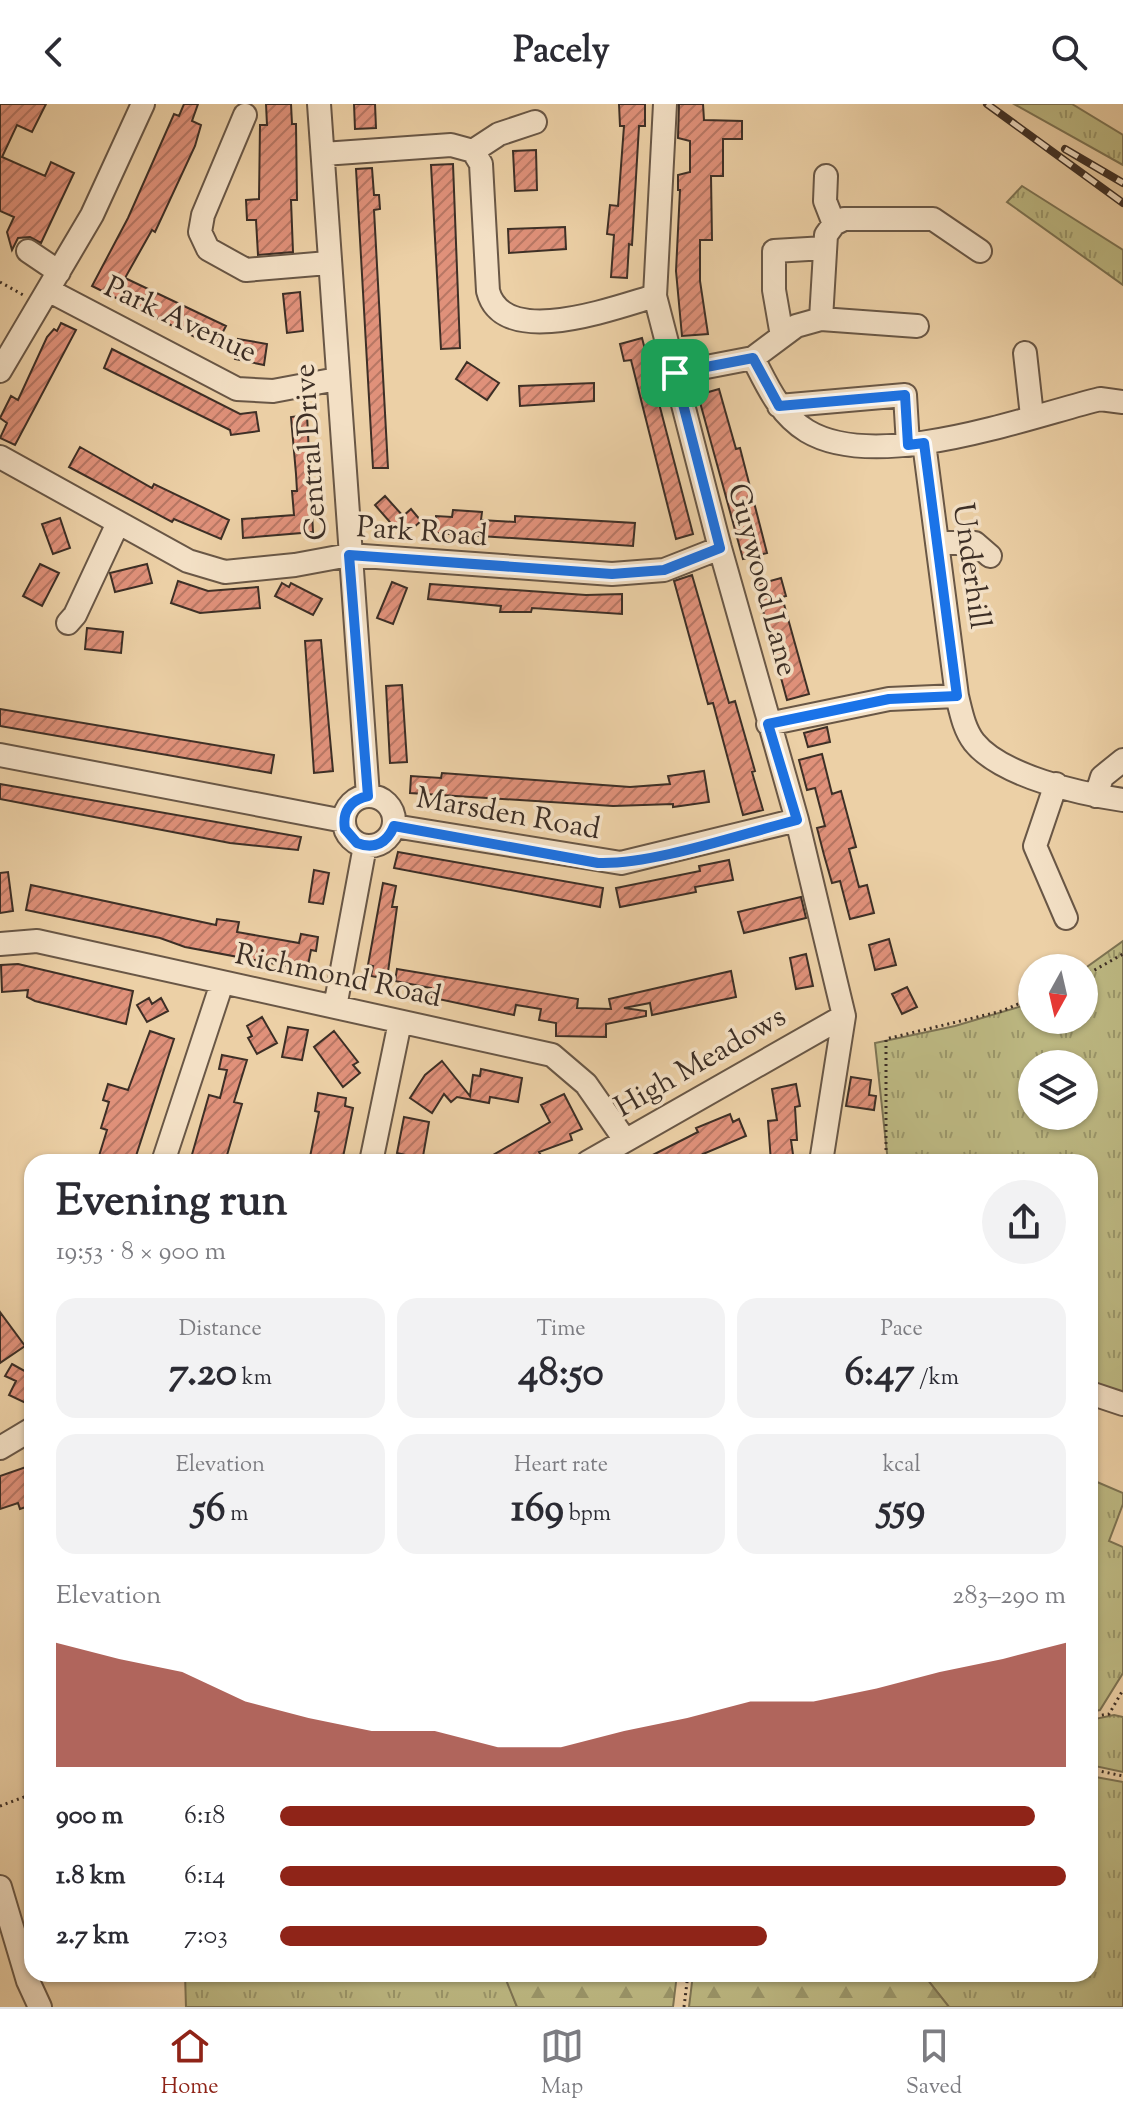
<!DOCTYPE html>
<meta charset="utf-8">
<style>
body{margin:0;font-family:"Sorts Mill Goudy",serif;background:#f2f2f3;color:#2b2b33;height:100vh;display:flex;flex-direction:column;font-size:30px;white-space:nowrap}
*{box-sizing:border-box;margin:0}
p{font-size:26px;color:#7c7c81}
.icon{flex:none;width:44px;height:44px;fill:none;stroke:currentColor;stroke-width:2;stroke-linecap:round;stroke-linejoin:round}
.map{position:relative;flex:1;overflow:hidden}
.details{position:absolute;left:24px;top:1050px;width:1074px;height:828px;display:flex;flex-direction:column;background:#fff;border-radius:24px;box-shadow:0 2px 6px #0004}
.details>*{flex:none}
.needle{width:52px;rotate:188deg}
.controls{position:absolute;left:1018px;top:850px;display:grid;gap:16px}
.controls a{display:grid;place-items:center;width:80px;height:80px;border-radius:50%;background:#fff;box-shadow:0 2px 6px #0004;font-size:40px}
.pin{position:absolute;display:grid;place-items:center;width:68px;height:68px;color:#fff;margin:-34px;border-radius:16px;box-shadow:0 4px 12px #0006}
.round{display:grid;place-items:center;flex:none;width:84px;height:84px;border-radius:42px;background:#f2f2f3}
.headline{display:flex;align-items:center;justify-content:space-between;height:136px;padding:0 32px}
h1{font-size:44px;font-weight:700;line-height:60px}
.figures{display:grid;grid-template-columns:repeat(3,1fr);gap:12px;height:136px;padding:8px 32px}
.figures div{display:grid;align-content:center;border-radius:20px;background:#f2f2f3;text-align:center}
.figures b{font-size:40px;font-weight:700}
.figures small{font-size:22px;font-weight:400}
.figures p{font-size:22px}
.chart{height:224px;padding:16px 32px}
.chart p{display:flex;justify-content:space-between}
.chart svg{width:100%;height:144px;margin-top:8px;fill:#8f2418;opacity:.7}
ul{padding:0 32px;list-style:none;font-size:26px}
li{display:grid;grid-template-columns:128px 96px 1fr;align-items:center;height:60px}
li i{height:20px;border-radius:10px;background:#8f2418}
header{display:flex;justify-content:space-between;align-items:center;height:104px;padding:0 32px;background:#fff;font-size:36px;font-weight:700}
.dock{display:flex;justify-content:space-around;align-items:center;height:112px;border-top:2px solid #e1e1e2;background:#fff;font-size:22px;color:#7c7c81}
.dock a{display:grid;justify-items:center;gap:4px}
.dock .selected{color:#8f2418}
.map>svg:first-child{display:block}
.grass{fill:url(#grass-tufts);stroke:#7d7454;stroke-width:2;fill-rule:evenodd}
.forest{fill:url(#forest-firs);stroke:#7d7454;stroke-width:2}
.building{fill:url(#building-hatch);stroke:#3d2f26;stroke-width:2}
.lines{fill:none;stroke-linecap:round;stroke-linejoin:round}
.minor-casing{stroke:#695746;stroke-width:26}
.path{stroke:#3d2f26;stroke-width:3;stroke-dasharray:2 4;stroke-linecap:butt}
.minor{stroke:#f3e0c5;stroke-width:22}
.rail-casing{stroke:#3d2f26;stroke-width:8}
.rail{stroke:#f3e0c5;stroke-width:5;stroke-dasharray:15;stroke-linecap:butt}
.route-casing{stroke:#fff;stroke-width:16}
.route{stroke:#1a73e8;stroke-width:10}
.labels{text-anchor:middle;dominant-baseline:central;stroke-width:7;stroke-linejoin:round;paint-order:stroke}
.street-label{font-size:30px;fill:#3d2f26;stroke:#f3e0c5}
</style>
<header><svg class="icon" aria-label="back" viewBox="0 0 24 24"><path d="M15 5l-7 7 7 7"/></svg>Pacely<svg class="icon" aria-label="search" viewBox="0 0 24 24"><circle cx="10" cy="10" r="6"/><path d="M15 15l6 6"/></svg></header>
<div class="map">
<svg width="1123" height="1903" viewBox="0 0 1123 1903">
<defs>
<pattern id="grass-tufts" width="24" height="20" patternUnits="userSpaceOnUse" patternTransform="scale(2)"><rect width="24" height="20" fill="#bdb983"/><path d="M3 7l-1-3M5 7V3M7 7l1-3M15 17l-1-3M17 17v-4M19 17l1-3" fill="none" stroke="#9b976b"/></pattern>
<pattern id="forest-firs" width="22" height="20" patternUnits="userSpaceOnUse" patternTransform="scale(2)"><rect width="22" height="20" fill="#bdb983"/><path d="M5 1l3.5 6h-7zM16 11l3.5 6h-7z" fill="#9b976b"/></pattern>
<pattern id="building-hatch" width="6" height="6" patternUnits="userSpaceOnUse" patternTransform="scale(2)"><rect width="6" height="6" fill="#e0917a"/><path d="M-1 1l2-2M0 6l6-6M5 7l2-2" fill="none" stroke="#b77764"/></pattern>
</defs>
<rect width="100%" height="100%" fill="#ecd0a6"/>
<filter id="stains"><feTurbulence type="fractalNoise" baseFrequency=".0025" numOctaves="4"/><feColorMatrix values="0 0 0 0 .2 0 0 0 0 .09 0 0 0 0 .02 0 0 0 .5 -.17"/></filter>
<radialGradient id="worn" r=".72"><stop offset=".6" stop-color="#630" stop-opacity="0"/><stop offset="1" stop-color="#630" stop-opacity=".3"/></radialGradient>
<!-- grass -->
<path class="grass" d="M1014 0H1072L1123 31V61Z
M1022 82 1123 146V181L1007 98Z
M1123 837V1290L1090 1278V1058H888L875 939 955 922 1032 899V916H1084V865ZM1032 960H1084V1012H1032Z
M1090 1375 1123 1389V1400L1109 1437 1123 1443V1569L1100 1606 1090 1608Z
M1114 1611 1123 1613V1668L1090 1661V1616Z
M1090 1672 1123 1678V1903H949L923 1870H1090Z
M185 1870H505L517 1903H186Z"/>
<!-- forest -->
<path class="forest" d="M677 1870 673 1903H517L504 1871Z
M693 1870H923L949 1903H689Z"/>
<!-- building -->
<path class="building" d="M0 0H46L32 28 17 21 2 53 45 72 51 58 74 69 41 139 30 133 18 134 12 146 7 128 14 113 0 107Z
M184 0H198L192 17 201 21 195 42 155 128 152 126 125 174 226 222 215 243 92 182 128 114 174 10 179 12Z
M266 0H291L292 20H296L297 96H291L293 148 258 151 256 116H247L246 96 259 95 260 21H267Z
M354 0H375L376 24 355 25Z
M619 0H645V22H639L632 141 629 140 627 174 611 173 614 131 607 130 610 101 618 102 624 22H620Z
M679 0H703L704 16 742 17V35H723V72H711L712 136H700V177L708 230 682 232 676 167 680 86H678V71L690 68V37L678 34Z
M536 46 537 86 515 87 513 47Z
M453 60 460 244 441 245 431 61Z
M372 64 374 91H379L380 105 374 106 388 364H373L356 65Z
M565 123 566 145 509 149 508 125Z
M300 188 303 227 287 229 283 190Z
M61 219 76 226 15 341 0 334 7 319 0 314 11 292 18 296 47 233 54 225 57 227Z
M642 234 693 430 676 435 631 256 624 257 620 240Z
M238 235 267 240 264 261 235 255Z
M112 245 240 310 256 308 259 327 231 331 230 326 104 264Z
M467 258 499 279 487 296 456 275Z
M594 279V297L520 302 519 282Z
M719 285 736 345 740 344 767 449 743 455 698 291Z
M307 311 313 428 243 434 242 415 294 411 292 387H297L296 370 291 313Z
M80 343 152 384 154 380 229 416 221 435 174 415 172 418 69 363Z
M385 392 403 412 411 405 421 417 403 433 375 401Z
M453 406 482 408 481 416 515 418V412L635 419 633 442 435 429 436 412 452 413Z
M60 414 70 444 53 450 42 420Z
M40 460 59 469 42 502 23 492Z
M147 460 152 479 115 488 110 469Z
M692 471 729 599 735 597 755 667 752 668 763 706 743 711 713 599 708 600 674 477Z
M781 474 786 492 782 493 809 590 787 596 756 481Z
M178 477 208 487 258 483 260 504 200 509 171 499Z
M392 478 407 484 393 520 377 514Z
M282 479 289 483 291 479 322 495 313 511 275 492Z
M430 480 586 491 622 490V510L532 504 531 508H500L501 502 428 495Z
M87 524 123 528 121 549 85 545Z
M321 536 333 667 314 669 305 537Z
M402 581 407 658 390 659 386 582Z
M0 605 274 651 271 669 0 622Z
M827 623 830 638 808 643 804 629Z
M822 650 832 690 841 687 856 743 849 745 859 783 867 781 874 809 850 815 840 777 832 779 824 751 817 724 825 722 815 684 807 686 799 656Z
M704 667 709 698 673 703V700L613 702 410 689 411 672 441 674 442 669 630 683 670 680 668 672Z
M0 680 301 733 298 746 230 739 0 695Z
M398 748 603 784 600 803 394 764Z
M729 756 733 776 695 783 696 788 620 803 616 784 700 767 699 762Z
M314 766 329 769 323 800 309 798Z
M8 768 13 807 0 809V769Z
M383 779 396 782 392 803H397L387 875 371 872 373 862 368 861Z
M31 781 216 821 217 815 239 818 237 828 299 839 301 830 318 833 316 847 311 846 307 866 185 843 160 834 26 806Z
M801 793 806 814 744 829 738 808Z
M889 835 896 861 875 866 869 841Z
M806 850 813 882 796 885 790 854Z
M18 860 133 887 126 920 35 897 27 893 28 886 2 888 1 861Z
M397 865 578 895 577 904 611 905 609 895 731 867 736 893 652 911 650 899 624 904 646 907V912L606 920V933L556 932V919L539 916 541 905 516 901 514 911 429 893 431 884 395 877Z
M907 883 917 903 902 910 892 890Z
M149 894 152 900 161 894 168 907 147 918 137 901Z
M262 913 277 939 257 950 248 934 252 932 247 922Z
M288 923 308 926 302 956 282 953Z
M150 927 174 935 134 1058 99 1052 107 1026 101 1024 109 998 103 996 108 980 128 986Z
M334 927 358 958 353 961 360 969 343 983 314 943Z
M222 951 247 956 234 998 242 1000 225 1058H203L191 1054 209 991 220 994 227 966 219 965Z
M442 957 470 992 473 971 480 972 481 965 522 974 518 998 490 993 489 999 457 993 451 998 444 990 432 1009 410 994 425 971Z
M851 973 871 976 869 991 876 992 874 1006 846 1002Z
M796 980 800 1002 795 1003 797 1036H791L794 1058H771L768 1017 777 1016 772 985Z
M318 989 346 994 345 1002 353 1004 342 1058H309L319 1008 315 1007Z
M564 990 582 1025 570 1030 572 1036 539 1048 542 1053 535 1058H481L550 1018 541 1001Z
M730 1010 733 1018 739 1015 746 1032 703 1050 705 1053 695 1058H639L698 1028 696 1024Z
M404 1013 429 1018 422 1058H405L406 1051 397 1049Z
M0 1208 25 1242 0 1259Z
M12 1260 32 1271V1302L9 1291 16 1277 5 1272Z
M26 1363 32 1378V1401L20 1405 18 1399 0 1405V1372Z"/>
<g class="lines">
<defs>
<path id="minor" d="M319 0 368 692
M665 0 655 192 720 444 797 716 844 912 821 1058
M245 11 203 111 200 128 208 145 246 166 328 159
M473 47 499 30 535 18
M323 50 451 41 473 47 481 60 488 187C503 246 616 203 655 192
M826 72 825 97 834 120
M28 147 59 168
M48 186 237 285 273 287 337 275
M821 215 917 222
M782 232 774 186V147L825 144
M1025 249 1032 312
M753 254C767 281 779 310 807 327 877 369 1024 314 1100 295L1123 298
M0 267 92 111 143 0
M675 269 753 254 796 222 821 215 826 131 834 120 844 115H933L980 147
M779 302 905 291 908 341
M924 339 957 592
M0 353 188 457 225 468 295 461 349 451 612 470 664 466 720 444
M937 439H975L990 452
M68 519 75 511 118 419
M768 620 889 595 957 592C961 608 964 625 974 638 1001 672 1081 690 1123 696
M0 651 344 717
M1056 680 1035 742 1066 814
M1096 692 1102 673 1123 656
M344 717a25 25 0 1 1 50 0a25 25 0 1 1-50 0Z
M394 722 621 759 797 716
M0 840 37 837 552 951 586 980 625 1036
M335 903 365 742
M163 1058 222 879
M371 1058 400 918
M588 1058 844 912
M1090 1289 1123 1300
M0 1344 32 1325
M0 1783 28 1877 40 1903"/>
</defs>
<!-- minor casing -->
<use href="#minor" class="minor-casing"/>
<!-- path -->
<path class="path" d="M0 178 25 192
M1084 872 1123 850
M886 1058V935L1002 907 1032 894
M1090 1613 1109 1610 1123 1586
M1090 1665 1123 1672
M0 1702 32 1690
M684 1903 688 1870"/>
<!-- minor -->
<use href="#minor" class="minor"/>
<defs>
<path id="rail" d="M987 0 1123 99
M1065 45 1123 79"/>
</defs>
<!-- rail casing -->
<use href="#rail" class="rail-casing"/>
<!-- rail -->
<use href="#rail" class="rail"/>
</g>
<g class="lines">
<defs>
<path id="route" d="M753 254 779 302 905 291 908 341 924 339 957 592 889 595 768 620 797 716C741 730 653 761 598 759L394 722C387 739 375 746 357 739L345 725C342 708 350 696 368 692L349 451 612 470 664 466 720 444 675 269Z"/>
</defs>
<!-- route casing -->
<use href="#route" class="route-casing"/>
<!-- route -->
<use href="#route" class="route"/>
</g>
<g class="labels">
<!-- street labels -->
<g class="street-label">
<text transform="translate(180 217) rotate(25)">Park Avenue</text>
<text transform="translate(312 348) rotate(-94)">Central Drive</text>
<text transform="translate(422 429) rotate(4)">Park Road</text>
<text transform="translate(970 462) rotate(82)">Underhill</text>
<text transform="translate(761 476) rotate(75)">Guywood Lane</text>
<text transform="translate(508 711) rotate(10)">Marsden Road</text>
<text transform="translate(338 873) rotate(12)">Richmond Road</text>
<text transform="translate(701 959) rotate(-30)">High Meadows</text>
</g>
</g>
<rect width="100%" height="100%" filter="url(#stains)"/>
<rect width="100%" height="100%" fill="url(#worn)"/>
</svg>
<div class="controls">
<a><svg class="needle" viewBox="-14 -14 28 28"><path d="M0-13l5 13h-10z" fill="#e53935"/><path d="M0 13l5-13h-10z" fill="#7c7c81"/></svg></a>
<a><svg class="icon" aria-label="layers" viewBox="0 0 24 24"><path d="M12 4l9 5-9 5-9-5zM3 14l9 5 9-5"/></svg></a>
</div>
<div class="pin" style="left:675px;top:269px;background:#1e9e55"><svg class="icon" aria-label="arrive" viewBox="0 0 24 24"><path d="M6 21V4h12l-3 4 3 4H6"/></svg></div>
<section class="details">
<div class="headline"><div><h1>Evening run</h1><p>19:53 · 8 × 900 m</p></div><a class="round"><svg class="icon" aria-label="share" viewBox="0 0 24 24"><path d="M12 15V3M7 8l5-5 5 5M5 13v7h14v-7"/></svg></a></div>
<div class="figures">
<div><p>Distance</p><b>7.20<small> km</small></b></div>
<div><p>Time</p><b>48:50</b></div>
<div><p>Pace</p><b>6:47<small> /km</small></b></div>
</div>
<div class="figures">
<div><p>Elevation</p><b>56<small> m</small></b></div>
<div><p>Heart rate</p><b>169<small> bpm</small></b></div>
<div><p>kcal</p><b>559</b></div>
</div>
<div class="chart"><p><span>Elevation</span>283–290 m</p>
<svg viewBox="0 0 160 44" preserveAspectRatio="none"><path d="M0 44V6L10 11L20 15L30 24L40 29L50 33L60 33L70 38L80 38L90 33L100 29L110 24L120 24L130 20L140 15L150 11L160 6V44z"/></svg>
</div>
<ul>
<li><b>900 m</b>6:18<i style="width:96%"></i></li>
<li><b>1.8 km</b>6:14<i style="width:100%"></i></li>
<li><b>2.7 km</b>7:03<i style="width:62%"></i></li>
</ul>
</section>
</div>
<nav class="dock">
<a class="selected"><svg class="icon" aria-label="home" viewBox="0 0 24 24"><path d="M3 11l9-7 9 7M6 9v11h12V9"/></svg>Home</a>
<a><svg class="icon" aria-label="map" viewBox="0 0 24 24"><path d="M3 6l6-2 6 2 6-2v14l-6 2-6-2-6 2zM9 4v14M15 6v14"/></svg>Map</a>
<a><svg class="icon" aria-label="saved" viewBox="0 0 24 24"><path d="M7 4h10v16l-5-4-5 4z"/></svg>Saved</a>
</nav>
